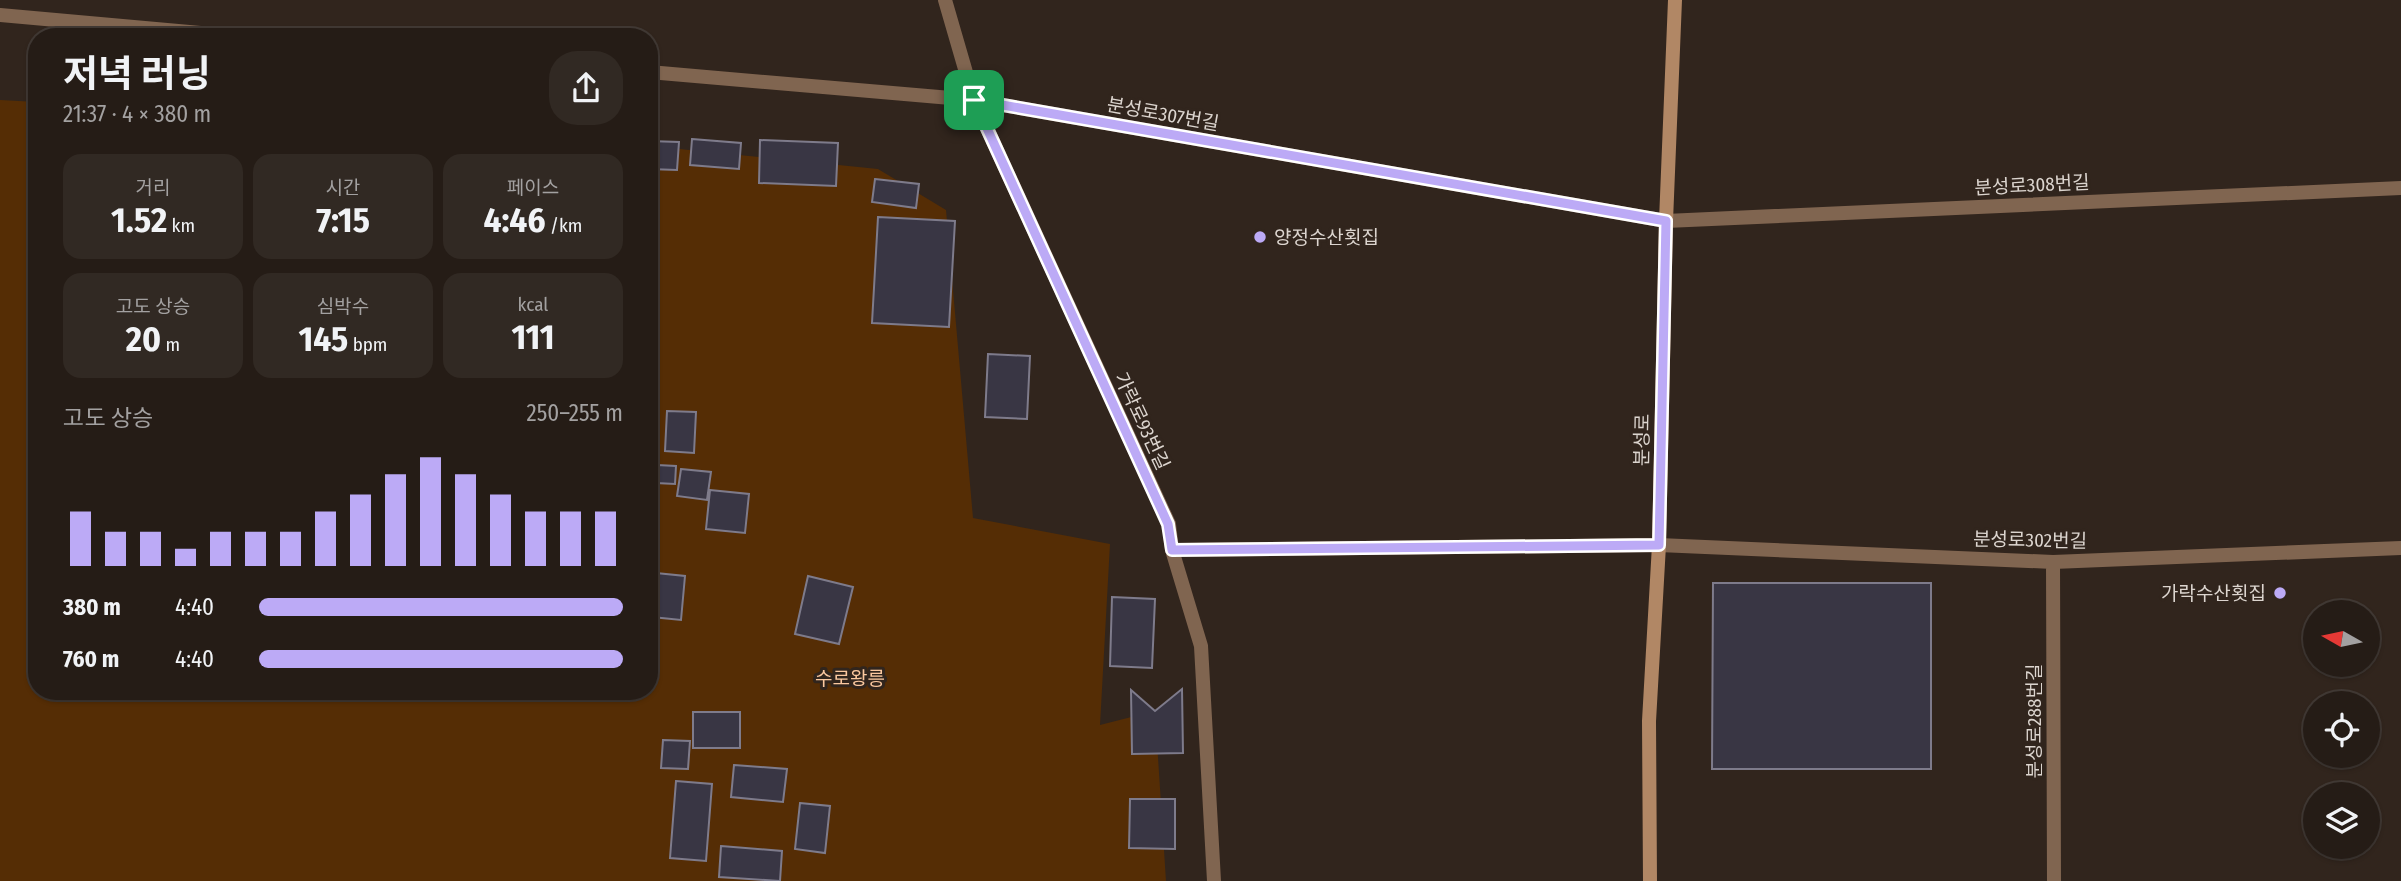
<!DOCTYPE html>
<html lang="ko">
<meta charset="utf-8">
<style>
body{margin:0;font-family:"Fira Sans Condensed","Noto Sans KR",sans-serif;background:#312923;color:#f1f3f6;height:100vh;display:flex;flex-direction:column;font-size:26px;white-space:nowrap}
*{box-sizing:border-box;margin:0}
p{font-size:23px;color:#a3a1a1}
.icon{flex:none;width:38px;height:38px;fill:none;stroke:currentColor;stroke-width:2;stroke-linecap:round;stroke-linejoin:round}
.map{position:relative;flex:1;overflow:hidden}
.details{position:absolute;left:28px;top:28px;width:630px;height:672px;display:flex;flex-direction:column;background:#251c16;border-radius:28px;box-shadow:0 2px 5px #0004,0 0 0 2px #423a35}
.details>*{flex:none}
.needle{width:46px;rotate:279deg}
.controls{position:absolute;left:2303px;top:600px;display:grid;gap:14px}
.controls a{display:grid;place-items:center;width:77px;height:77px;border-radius:50%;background:#251c16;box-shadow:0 2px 5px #0004,0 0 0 2px #423a35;font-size:35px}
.pin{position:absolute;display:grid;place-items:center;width:60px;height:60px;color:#fff;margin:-30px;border-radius:14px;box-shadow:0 4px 10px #0006}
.round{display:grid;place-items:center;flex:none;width:74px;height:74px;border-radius:28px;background:#312923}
.summary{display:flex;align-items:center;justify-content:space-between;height:119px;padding:0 35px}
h1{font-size:38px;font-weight:700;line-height:52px}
.metrics{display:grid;grid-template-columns:repeat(3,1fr);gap:10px;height:119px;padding:7px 35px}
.metrics div{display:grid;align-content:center;border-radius:18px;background:#312923;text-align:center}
.metrics b{font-size:35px;font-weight:700}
.metrics small{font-size:19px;font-weight:400}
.metrics p{font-size:19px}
.chart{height:196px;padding:14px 35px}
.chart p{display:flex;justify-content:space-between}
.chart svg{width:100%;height:126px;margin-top:7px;stroke:#bcaaf6;stroke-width:6}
ul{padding:0 35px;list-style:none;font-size:23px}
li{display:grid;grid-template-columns:112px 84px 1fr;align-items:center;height:52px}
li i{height:18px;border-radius:9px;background:#bcaaf6}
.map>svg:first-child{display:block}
.green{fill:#552d05}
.building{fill:#393644;stroke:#7e7b8b;stroke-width:2}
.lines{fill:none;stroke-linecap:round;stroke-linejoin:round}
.minor{stroke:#806550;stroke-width:14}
.secondary{stroke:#b18765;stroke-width:14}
.route-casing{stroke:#fff;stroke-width:14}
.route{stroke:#bcaaf6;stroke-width:9}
.poi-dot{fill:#bcaaf6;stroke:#31251d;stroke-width:2.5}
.labels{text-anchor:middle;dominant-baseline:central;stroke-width:6;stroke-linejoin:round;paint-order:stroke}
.street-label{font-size:19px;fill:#dcd5cf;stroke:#31251d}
.poi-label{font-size:19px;fill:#dcd5cf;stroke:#31251d;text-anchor:start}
.park-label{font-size:19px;fill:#fbc89f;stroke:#31251d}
</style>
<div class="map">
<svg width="2401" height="881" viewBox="0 0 2401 881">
<rect width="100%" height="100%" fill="#31251d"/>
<!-- green -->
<path class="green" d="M0 100 37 102V691H649V146L878 169 946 210 973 518 1110 544 1100 725 1155 711 1166 881H0Z"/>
<!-- building -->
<path class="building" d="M692 139 741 143 739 169 690 165Z
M760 140 838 143 836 186 759 183Z
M649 141 679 142 677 170 649 169Z
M875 179 919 184 916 208 872 202Z
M649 199 658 200 649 290Z
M878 217 955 221 949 327 872 323Z
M988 354 1030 356 1027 419 985 417Z
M667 411 696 412 694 453 665 451Z
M657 465 676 466 675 484 656 483Z
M681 469 711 472 707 500 677 496Z
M710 490 749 494 745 533 706 529Z
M656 573 685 576 681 620 652 617Z
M808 576 853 587 839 644 795 634Z
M1713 583H1931V769H1712Z
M1112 597 1155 599 1152 668 1110 666Z
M1182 689 1183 753 1132 754 1131 690 1155 711Z
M693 712H740V748H693Z
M663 740 690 741 688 769 661 768Z
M734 765 787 769 783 802 731 797Z
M676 781 712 784 706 861 670 858Z
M1130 799H1175V849L1129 848Z
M800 803 830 806 825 853 795 849Z
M721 846 782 851 780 881 719 877Z"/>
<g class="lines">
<!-- minor -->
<path class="minor" d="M945 0 974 100 1169 524 1172 550 1201 646 1214 881
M0 15 245 37
M649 72 974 100 1666 221 2401 188
M1172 550 1659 545 2053 562 2401 548
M2053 562 2054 881"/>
<!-- secondary -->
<path class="secondary" d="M1650 881 1649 721 1659 545 1666 221 1675 0"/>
</g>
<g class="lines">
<defs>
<path id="route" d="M974 100 1666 221 1659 545 1172 550 1168 524Z"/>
</defs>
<!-- route casing -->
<use href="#route" class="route-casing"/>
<!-- route -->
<use href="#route" class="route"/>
</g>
<!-- markers -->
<g class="poi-dot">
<circle cx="1260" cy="237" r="7"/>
<circle cx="2280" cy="593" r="7"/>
</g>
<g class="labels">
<!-- street labels -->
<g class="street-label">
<text transform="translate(1163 114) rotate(10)">분성로307번길</text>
<text transform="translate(2032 185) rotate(-3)">분성로308번길</text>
<text transform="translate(1142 421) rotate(65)">가락로93번길</text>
<text transform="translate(1642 440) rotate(-89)">분성로</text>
<text transform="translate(2030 540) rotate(1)">분성로302번길</text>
<text transform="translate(2034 721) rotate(-90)">분성로288번길</text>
</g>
<!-- poi labels -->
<g class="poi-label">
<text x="1274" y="237">양정수산횟집</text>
<text x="2266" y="593" text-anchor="end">가락수산횟집</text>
</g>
<!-- park labels -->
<g class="park-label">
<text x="850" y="678">수로왕릉</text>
</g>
</g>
</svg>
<div class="controls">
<a><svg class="needle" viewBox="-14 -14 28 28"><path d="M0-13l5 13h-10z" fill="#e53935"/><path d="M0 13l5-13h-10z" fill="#a3a1a1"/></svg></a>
<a><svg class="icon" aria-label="locate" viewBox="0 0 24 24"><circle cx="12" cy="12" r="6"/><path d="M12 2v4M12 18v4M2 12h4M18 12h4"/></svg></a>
<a><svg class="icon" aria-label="layers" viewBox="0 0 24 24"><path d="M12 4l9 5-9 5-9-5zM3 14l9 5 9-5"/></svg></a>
</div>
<div class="pin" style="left:974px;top:100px;background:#1e9e55"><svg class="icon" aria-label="arrive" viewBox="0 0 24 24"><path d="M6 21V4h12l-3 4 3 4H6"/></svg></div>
<section class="details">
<div class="summary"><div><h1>저녁 러닝</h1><p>21:37 · 4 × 380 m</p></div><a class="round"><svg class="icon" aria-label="share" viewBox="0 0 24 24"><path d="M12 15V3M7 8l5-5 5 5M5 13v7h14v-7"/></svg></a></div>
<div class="metrics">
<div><p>거리</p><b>1.52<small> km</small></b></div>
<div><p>시간</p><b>7:15</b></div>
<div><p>페이스</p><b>4:46<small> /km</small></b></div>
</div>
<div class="metrics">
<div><p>고도 상승</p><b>20<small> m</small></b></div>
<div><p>심박수</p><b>145<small> bpm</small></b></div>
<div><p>kcal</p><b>111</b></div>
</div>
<div class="chart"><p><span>고도 상승</span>250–255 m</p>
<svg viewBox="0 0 160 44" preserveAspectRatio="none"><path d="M5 44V25M15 44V32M25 44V32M35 44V38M45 44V32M55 44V32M65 44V32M75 44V25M85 44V19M95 44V12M105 44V6M115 44V12M125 44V19M135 44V25M145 44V25M155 44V25"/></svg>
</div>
<ul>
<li><b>380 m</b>4:40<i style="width:100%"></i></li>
<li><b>760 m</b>4:40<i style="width:100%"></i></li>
</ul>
</section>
</div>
